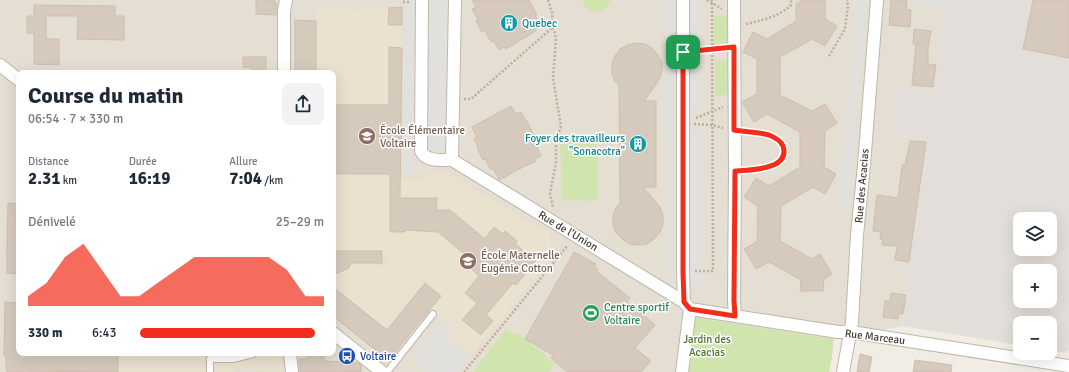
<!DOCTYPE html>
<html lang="fr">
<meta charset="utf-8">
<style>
body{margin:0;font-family:Signika,sans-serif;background:#f2f2f3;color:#1f2937;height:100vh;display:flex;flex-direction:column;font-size:15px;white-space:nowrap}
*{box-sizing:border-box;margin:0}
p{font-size:13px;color:#747a83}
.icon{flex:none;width:22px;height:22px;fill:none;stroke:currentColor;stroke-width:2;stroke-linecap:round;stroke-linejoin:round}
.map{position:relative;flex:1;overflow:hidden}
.sheet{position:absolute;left:16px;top:70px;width:320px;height:286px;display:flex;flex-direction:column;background:#fff;border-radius:8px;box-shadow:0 4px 16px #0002}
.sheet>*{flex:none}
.buttons{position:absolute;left:1013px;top:212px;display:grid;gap:8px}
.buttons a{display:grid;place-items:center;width:44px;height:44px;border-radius:8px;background:#fff;box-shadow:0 4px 16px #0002;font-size:20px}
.pin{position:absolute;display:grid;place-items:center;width:34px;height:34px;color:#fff;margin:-17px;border-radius:8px;box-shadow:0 2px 6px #0006}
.round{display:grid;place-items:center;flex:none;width:42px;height:42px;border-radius:8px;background:#f2f2f3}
.summary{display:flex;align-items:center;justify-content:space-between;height:68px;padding:0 12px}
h1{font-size:22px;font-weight:800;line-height:30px}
.metrics{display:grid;grid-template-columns:repeat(3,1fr);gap:6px;height:68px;padding:4px 12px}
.metrics div{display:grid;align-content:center}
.metrics b{font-size:17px;font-weight:800}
.metrics small{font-size:11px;font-weight:400}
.metrics p{font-size:11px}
.chart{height:112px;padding:8px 12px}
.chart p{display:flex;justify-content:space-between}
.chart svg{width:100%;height:72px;margin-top:4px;fill:#f22d1b;opacity:.7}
ul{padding:0 12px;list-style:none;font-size:13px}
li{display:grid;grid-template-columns:64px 48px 1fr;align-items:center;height:30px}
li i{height:10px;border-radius:5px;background:#f22d1b}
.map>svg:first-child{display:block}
.residential{fill:#e5ded3;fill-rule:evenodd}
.industrial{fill:#e3ded9;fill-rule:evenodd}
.education{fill:#eae1cf}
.green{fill:#d0e5ae}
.parking{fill:#e2e0dd}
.building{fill:#d6cabd;stroke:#cdbfae}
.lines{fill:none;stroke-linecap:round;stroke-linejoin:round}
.lane-casing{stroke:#bfb7aa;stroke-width:8}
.street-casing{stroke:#bfb7aa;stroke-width:14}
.path{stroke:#beae99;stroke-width:2.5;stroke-dasharray:2 2;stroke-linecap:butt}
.lane{stroke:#fff;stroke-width:6}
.street{stroke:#fff;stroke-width:12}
.route-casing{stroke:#fff;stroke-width:8}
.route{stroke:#f22d1b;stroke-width:5}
.labels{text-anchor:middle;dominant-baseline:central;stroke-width:3;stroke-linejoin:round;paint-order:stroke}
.culture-label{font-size:11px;fill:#0d838f;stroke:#fff;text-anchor:start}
.education-label{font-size:11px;fill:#785e54;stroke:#fff;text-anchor:start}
.street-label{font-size:11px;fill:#433d34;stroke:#fff}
.leisure-label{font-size:11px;fill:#27864d;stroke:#fff;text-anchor:start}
.park-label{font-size:11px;fill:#4b722a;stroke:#fff}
.transit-label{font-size:11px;fill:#164399;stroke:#fff;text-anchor:start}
</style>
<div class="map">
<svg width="1069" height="372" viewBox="0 0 1069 372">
<rect width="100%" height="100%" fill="#f1ede4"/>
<!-- residential -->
<path class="residential" d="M0 0H951L943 10 933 87 898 84 926 141 914 235 910 253 902 326 834 339 832 355 829 372H0ZM19 73H333V353H19Z"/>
<!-- industrial -->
<path class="industrial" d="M951 0H1069V350L1066 353 1050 350V323H1020V345L902 326 910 253 914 235 926 141 893 136 898 84 933 87 943 10H950ZM1020 219H1050V249H1020ZM1020 271H1050V301H1020Z"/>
<!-- education -->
<path class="education" d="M402 7 400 178 424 179 440 170 551 234 550 258 542 269 471 356 447 337 452 329 429 310 392 356H383L333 316V275L348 268 351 263H374V266H388V258L382 257V251H333V73H295V20L316 21V10Z
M46 353H282L284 372 234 368V372H45Z"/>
<!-- green -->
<path class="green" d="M582 0H611C605 15 587 16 582 0Z
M730 15V45L714 46V16Z
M715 60 731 61V91L721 96H715Z
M596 135 598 200 562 201 560 136Z
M685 316 833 339 832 355 829 372H677Z
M506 329 511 333 514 334 517 332 555 364 548 372H473Z"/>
<!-- parking -->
<path class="parking" d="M403 0H415L414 173 403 174Z
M426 0H450L449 150H425Z
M665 0H699L701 111 689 110V129H702L701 290 668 292Z
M857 0H868L848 212 838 211Z
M918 0H951L950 10 918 8Z
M442 321 453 329 447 337 471 356 458 372H429L412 358Z"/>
<!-- building -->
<path class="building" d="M256 0H275V4L277 3 276 15 256 14Z
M472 0H529L537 15 535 16 541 26 535 29 536 31 506 49 504 47 499 50 494 41 491 42 485 30 482 32 476 21 478 20 472 9 476 7Z
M800 0H825V19L837 26 825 46 812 39 780 57V95L812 111 825 104 837 123 825 131 824 167 836 174 825 194 813 187 781 206 780 241 812 259 820 254 832 274 824 279 823 291H800L801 280 769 262 756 269 744 249 757 242 758 206 744 197 756 178 769 186 800 167V132L767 114 754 122 742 102 757 94V59L743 52 753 32 767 39 796 21V3H800Z
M891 0H907L906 9 911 10 910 27 889 25Z
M1033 0H1069V58L1023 49Z
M34 5 115 6V16H124V40L77 39 78 16H46V39H59V65L34 64V33H27V16H34Z
M402 7V25H388L389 8Z
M295 20 316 21V73H295Z
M914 29 931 31 928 48V64L936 65 933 87 912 85 916 44H913Z
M636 43 645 44 652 48 658 55 662 63V72L659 80 644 101H656V187H643L660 207 663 216V224L660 232 654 239 647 244 638 245 630 244 622 239 616 233 613 225V216L616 208 620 203 619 86 615 81 612 73V64L615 56 620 49 628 45Z
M389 47 402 48 400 198H437L436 210H450L485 239 494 227 503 234 505 231 517 241 515 244 536 261 516 285 513 283 486 315 493 321 481 335 462 320 477 303 465 293 479 276 465 263 469 258 438 232 405 230V232H390V174H333V105H389Z
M243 57H266V73H252V68L243 67Z
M511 106 516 114 521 112 526 121H527L538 144 536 145 541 156 535 159 536 161 515 171 504 178V177L499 180 493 168 491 170 485 159 483 160 477 148 478 147 474 138 477 137 472 127Z
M910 141 926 142 909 262 895 260 897 246 882 245 883 239H880L881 232 873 231 877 195 898 198 902 165H905Z
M8 203 19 204V274L7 273V253Z
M333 251H382V263H351L349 268 333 275Z
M574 252 596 264 594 267 598 269 596 271 630 298 627 301 655 325 635 348 651 361 641 372H567L551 358 553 355 525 339Z
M425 283 441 296 392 356H383L333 316V287L387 330Z
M891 293 906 295 903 314 899 313 898 319 883 317 885 301H890Z
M5 302 19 303V353H118V372L23 371V372H7V369H6V356H4Z
M308 353H324V361L359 363 361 365V372H300L299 359H307Z
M860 354 872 357 869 372H857Z
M915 360 952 365 951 372H913Z"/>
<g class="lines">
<defs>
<path id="lane" d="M210 372V359H233L253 354V353
M387 372 433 314"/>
<path id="street" d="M422 0 421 151C426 162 441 160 452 160L684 302 690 309 838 332H851L1069 366
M683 0V272L684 302
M734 0 735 171 734 300 735 316
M0 65 19 80
M284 73V11L286 0
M452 160 455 0
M333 333 382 372
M290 353 292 372
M682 372 690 309
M843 372 852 322 857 235 864 165 877 0"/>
</defs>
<!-- lane casing -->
<use href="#lane" class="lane-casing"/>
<!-- street casing -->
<use href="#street" class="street-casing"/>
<!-- path -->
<path class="path" d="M548 0 552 13 553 27 556 38 553 79 561 126 556 141V163L550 193 553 207
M707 0 722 9
M403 2H409
M746 24C762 20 779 17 791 5V0
M695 51 722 48
M829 56 845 29 848 6 847 0
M464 99H471L553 27
M696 118 723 107
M694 124 712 125 723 128
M747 132C754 133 762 133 769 135 775 137 781 141 783 147 790 167 761 169 748 170
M695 271H713L712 0
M464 372 568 245"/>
<!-- lane -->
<use href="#lane" class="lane"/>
<!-- street -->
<use href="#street" class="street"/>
</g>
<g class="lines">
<defs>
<path id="route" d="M734 47V130C745 132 758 132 769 135 774 137 781 141 783 146 791 170 749 170 735 171L734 300 735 316 690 309 684 302 683 272V52Z"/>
</defs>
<!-- route casing -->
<use href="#route" class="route-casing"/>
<!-- route -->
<use href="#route" class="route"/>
</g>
<!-- icons -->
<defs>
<symbol id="building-disc" viewBox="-11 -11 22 22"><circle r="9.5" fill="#0f9aa8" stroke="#fff"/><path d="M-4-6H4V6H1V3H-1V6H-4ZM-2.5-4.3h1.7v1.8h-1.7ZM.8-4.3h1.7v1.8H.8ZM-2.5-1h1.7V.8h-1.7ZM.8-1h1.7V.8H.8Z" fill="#fff"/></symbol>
<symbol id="school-disc" viewBox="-11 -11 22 22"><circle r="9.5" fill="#8d6e63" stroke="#fff"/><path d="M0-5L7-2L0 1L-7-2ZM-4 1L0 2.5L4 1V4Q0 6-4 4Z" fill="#fff"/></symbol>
<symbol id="stadium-disc" viewBox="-11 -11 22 22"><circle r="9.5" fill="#2e9e5b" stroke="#fff"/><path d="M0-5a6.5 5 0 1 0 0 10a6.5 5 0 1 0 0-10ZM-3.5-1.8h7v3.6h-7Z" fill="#fff"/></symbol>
<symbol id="bus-disc" viewBox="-11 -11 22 22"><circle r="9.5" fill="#1a4fb4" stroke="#fff"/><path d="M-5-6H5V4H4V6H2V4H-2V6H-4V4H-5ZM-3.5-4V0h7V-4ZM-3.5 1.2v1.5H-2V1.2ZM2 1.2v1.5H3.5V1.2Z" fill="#fff"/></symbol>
</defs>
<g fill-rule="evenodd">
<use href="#building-disc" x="499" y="13" width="20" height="20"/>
<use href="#school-disc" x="357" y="126" width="20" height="20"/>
<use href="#building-disc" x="628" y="134" width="20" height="20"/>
<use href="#school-disc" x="458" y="251" width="20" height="20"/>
<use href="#stadium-disc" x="581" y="303" width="20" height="20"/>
<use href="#bus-disc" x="337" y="346" width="20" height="20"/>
</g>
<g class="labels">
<!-- culture labels -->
<g class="culture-label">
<text x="522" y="23">Quebec</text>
<text x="625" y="138" text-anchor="end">Foyer des travailleurs<tspan x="625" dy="13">"Sonacotra"</tspan></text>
</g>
<!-- education labels -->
<g class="education-label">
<text x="380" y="130">École Élémentaire<tspan x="380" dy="13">Voltaire</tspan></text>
<text x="481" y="255">École Maternelle<tspan x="481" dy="13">Eugénie Cotton</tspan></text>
</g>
<!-- street labels -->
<g class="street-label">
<text transform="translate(862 186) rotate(-85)">Rue des Acacias</text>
<text transform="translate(568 231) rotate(31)">Rue de l'Union</text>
<text transform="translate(875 337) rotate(7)">Rue Marceau</text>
</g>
<!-- leisure labels -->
<g class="leisure-label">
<text x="604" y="307">Centre sportif<tspan x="604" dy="13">Voltaire</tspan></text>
</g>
<!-- park labels -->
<g class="park-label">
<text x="707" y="339">Jardin des<tspan x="707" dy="13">Acacias</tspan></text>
</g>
<!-- transit labels -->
<g class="transit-label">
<text x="360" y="356">Voltaire</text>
</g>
</g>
</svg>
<div class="buttons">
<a><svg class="icon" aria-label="layers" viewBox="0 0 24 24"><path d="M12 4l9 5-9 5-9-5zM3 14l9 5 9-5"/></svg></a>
<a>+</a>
<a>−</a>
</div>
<div class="pin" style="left:683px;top:52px;background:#1e9e55"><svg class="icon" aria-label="arrive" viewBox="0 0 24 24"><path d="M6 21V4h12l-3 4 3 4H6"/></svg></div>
<section class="sheet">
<div class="summary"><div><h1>Course du matin</h1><p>06:54 · 7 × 330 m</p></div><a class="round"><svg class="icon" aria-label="share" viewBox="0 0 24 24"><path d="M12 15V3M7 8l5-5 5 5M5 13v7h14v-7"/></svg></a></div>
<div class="metrics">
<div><p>Distance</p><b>2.31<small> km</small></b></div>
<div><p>Durée</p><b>16:19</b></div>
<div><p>Allure</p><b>7:04<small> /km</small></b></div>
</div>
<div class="chart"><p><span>Dénivelé</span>25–29 m</p>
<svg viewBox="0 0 160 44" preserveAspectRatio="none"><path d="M0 44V38L10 30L20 14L30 6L40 22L50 38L60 38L70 30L80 22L90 14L100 14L110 14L120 14L130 14L140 22L150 38L160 38V44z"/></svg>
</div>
<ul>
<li><b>330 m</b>6:43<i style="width:95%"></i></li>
</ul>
</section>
</div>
